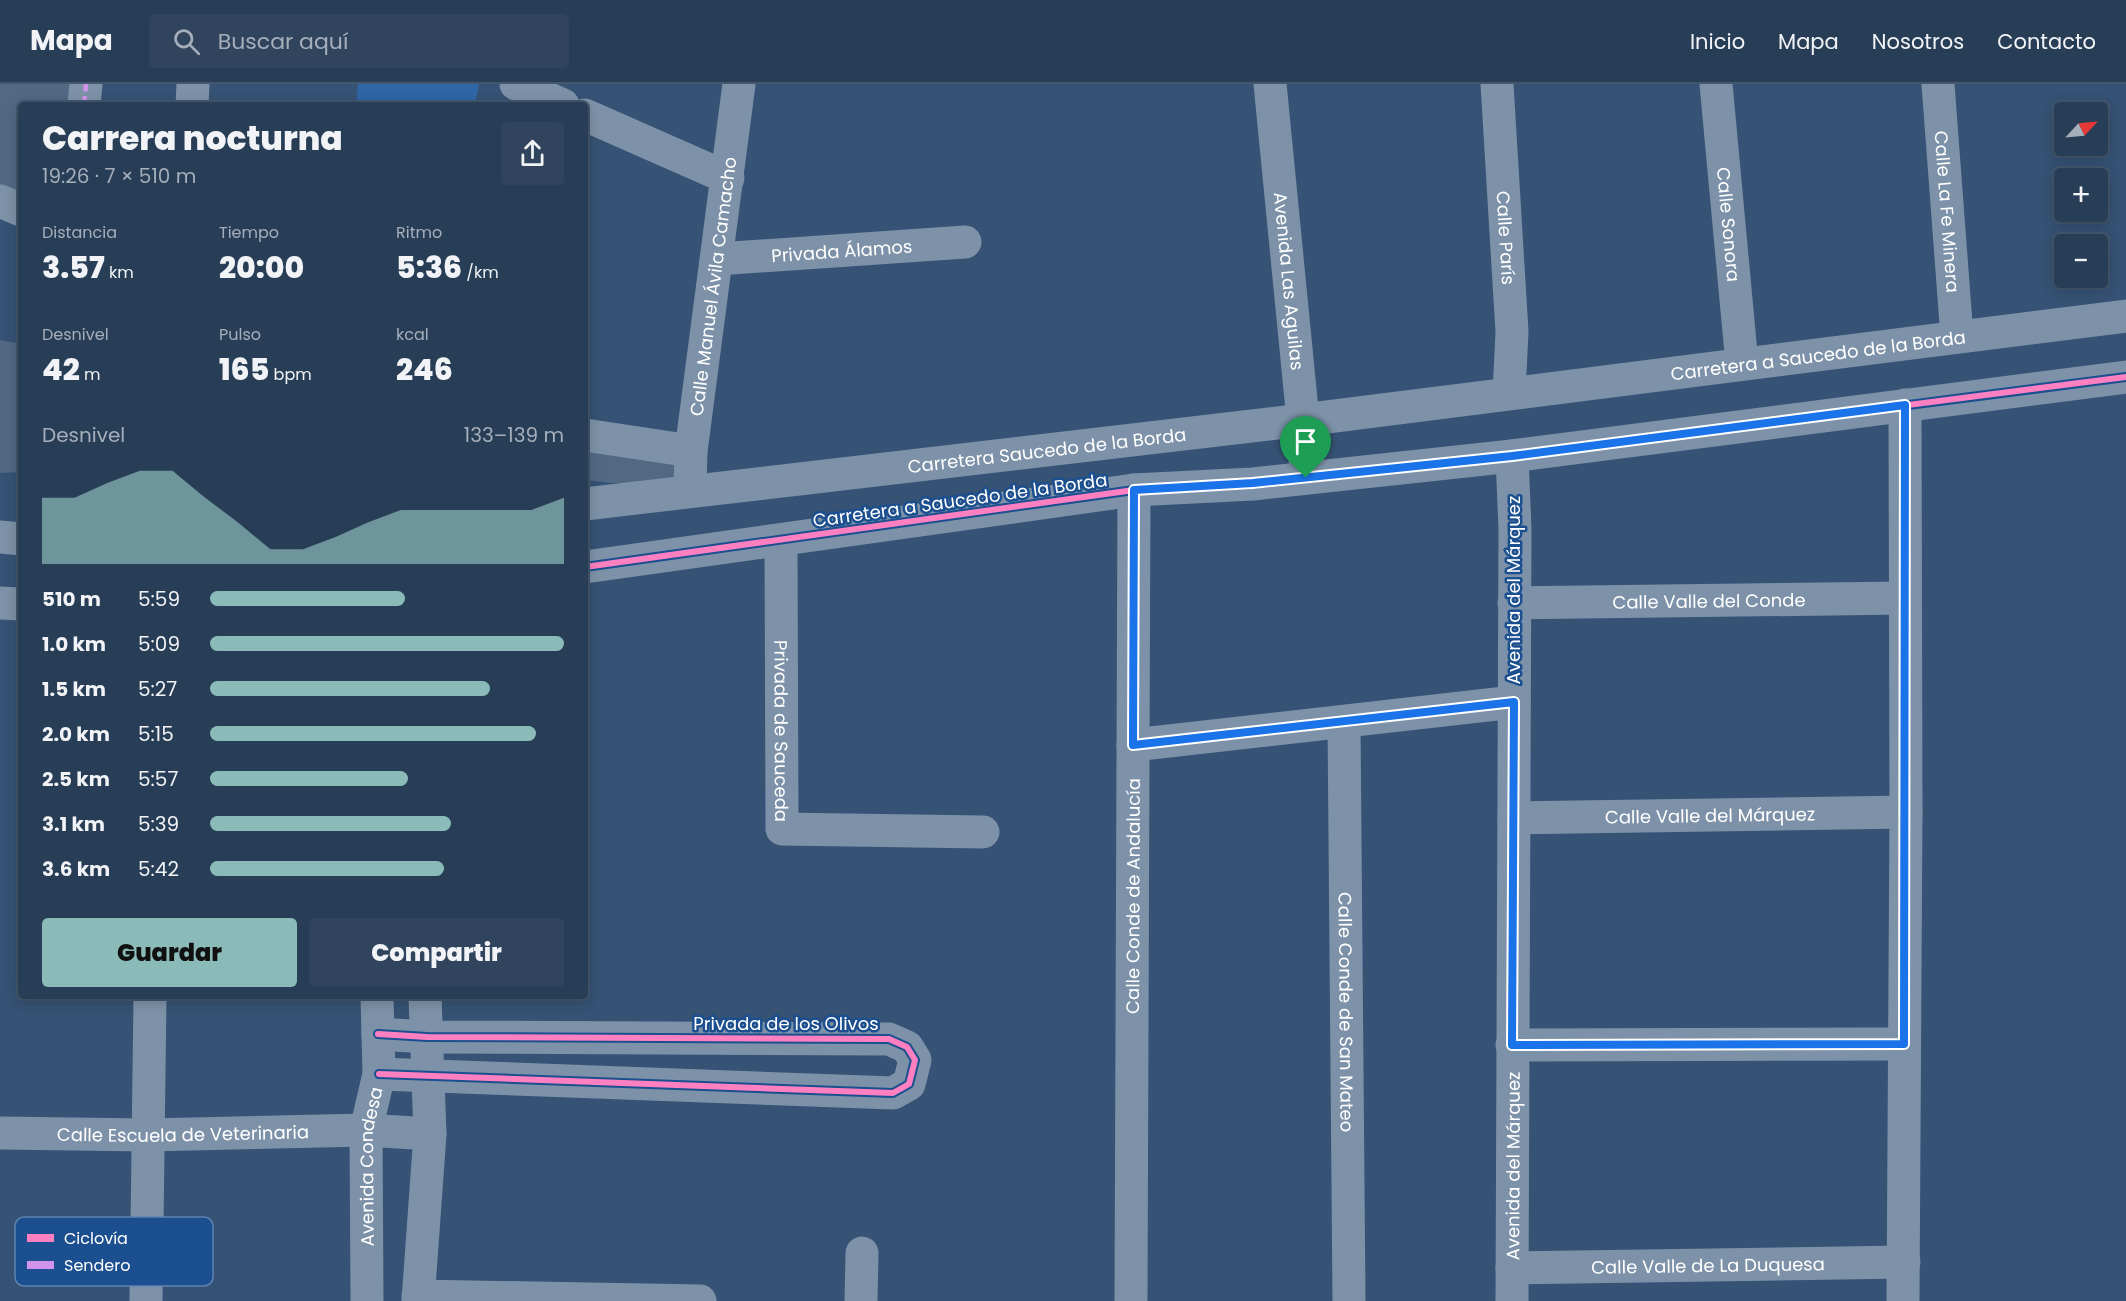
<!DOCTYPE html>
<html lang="es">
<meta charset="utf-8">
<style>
body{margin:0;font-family:Poppins,sans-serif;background:#30455d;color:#f1f3f6;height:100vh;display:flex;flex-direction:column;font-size:22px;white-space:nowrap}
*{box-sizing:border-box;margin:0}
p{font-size:20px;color:#a5aeba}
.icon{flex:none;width:33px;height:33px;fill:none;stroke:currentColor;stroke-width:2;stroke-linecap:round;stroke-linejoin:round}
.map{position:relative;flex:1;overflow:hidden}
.side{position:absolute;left:18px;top:18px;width:570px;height:897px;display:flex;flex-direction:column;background:#283e57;border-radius:6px;box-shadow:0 3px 15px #0003,0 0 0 2px #44576d}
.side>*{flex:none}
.needle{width:39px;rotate:64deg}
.fabs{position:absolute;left:2054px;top:18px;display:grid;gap:12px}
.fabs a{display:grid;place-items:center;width:54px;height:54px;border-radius:6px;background:#283e57;box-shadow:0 3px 15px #0003,0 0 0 2px #44576d;font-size:30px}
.pin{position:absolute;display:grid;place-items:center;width:51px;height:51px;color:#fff;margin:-62px -26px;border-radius:50% 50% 50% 0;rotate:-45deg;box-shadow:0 0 6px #0007}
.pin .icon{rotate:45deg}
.round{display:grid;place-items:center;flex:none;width:63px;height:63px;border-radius:6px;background:#30455d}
.headline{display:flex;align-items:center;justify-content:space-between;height:102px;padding:0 24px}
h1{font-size:33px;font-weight:800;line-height:45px}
.figures{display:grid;grid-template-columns:repeat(3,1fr);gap:9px;height:102px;padding:6px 24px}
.figures div{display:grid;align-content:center}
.figures b{font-size:30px;font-weight:800}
.figures small{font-size:16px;font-weight:400}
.figures p{font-size:16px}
.chart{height:168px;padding:12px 24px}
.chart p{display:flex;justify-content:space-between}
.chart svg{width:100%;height:108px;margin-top:6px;fill:#8bbbb9;opacity:.7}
.cta{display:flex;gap:12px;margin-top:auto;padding:12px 24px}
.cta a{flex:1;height:69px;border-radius:6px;background:#8bbbb9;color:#111;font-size:24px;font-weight:800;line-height:69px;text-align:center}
.cta a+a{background:#30455d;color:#f1f3f6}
ul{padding:0 24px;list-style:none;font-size:20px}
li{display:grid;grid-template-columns:96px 72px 1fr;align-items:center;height:45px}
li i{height:15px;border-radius:8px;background:#8bbbb9}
header{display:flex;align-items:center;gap:36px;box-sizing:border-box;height:84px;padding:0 30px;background:#283e57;border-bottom:2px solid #44576d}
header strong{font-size:28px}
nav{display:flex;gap:33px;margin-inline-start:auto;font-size:21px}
.search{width:420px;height:54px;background:#30455d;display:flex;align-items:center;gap:15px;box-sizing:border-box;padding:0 21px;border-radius:6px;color:#a5aeba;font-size:22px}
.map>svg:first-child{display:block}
.park{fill:#2f66a5}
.building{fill:#526984}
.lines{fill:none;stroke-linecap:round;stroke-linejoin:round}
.minor{stroke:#7d92a8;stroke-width:33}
.quiet{stroke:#d193ec;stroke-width:4.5;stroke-dasharray:9 4.5;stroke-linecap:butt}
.cycleway-casing{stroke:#1b4f8f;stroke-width:10}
.cycleway{stroke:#ff80c0;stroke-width:6}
.route-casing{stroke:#fff;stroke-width:12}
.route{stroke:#1a73e8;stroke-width:8}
.labels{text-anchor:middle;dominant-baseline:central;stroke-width:5;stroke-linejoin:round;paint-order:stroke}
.street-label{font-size:18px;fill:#fff;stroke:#1b4f8f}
.key{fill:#1b4f8f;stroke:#5f84b1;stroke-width:1.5}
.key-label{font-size:16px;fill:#fff}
</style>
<header>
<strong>Mapa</strong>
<div class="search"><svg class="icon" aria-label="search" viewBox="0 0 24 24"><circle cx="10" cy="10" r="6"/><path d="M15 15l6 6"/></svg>Buscar aquí</div>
<nav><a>Inicio</a><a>Mapa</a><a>Nosotros</a><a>Contacto</a></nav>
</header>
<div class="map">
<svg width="2126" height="1217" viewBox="0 0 2126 1217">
<rect width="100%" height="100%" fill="#365274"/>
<!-- park -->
<path class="park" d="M358 0H479L475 21H356Z"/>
<!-- building -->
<path class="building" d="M0 0H77L75 21H21V126L0 117Z
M0 256 21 260V388L0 389Z
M585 341 691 367 690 407 585 396Z"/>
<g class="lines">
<!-- minor -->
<g class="minor">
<path d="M516 0 563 21"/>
<path id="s1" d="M1270 0 1303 336 1306 394"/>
<path id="s2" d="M1497 0 1512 248 1509 309"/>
<path id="s3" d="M1716 0 1742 280"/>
<path id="s4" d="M1938 0 1957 253"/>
<path d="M84 21 86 0"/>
<path d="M192 21 193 0"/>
<path d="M585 31 728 94"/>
<path d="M0 117 21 126"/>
<path id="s5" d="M718 175 965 158"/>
<path d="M585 351 691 367"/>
<path id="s6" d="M690 407 691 367 739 0"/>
<path id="s7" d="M585 420 1303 336 2126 232"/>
<path d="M0 453 21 455"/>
<path id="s8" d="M781 457 782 745 983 748"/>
<path d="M585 483 1134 406 1253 400 1512 372 2126 293"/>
<path d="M0 519 21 520"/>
<path id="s9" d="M1514 519 1905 514"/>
<path id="s10" d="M1344 638 1349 1217"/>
<path d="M1133 661 1514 618"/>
<path id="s11" d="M1514 734 1906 728"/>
<path d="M378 950 427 953 889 955 907 963 915 976 909 1000 893 1009 379 990"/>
<path d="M1512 961 1904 960"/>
<path id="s12" d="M0 1049 148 1051 366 1046 430 1050"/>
<path id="s13" d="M1512 1184 1904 1178"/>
<path d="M418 1212 700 1217"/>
<path d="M146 1217 150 912"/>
<path id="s14" d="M367 1217 366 1046 379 990 377 912"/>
<path d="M418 1217 430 1050 425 912"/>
<path d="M861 1217 862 1169"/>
<path id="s15" d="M1131 1217 1134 406"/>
<path id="s16" d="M1512 1217 1515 445 1512 372"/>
<path d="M1903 1217 1906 728 1905 321"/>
</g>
<!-- quiet -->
<path class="quiet" d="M84 21 86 0"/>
<defs>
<path id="cycleway" d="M585 483 1134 406 1253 400 1512 372 2126 293
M378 950 427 953 889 955 907 963 915 976 909 1000 893 1009 379 990"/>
</defs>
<!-- cycleway casing -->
<use href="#cycleway" class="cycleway-casing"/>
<!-- cycleway -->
<use href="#cycleway" class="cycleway"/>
</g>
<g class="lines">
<defs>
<path id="route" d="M1905 321 1904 960 1512 961 1514 618 1133 661 1134 406 1253 399 1512 372Z"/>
</defs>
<!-- route casing -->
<use href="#route" class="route-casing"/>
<!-- route -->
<use href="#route" class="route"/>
</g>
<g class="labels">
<!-- street labels -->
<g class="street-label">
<text stroke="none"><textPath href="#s4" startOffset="128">Calle La Fe Minera</textPath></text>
<text stroke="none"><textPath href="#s3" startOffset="141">Calle Sonora</textPath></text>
<text stroke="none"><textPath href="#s2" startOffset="154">Calle París</textPath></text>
<text stroke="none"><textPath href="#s5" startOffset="124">Privada Álamos</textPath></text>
<text stroke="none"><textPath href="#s1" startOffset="198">Avenida Las Aguilas</textPath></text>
<text stroke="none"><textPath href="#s6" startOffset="206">Calle Manuel Ávila Camacho</textPath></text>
<text stroke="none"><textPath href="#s7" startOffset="1242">Carretera a Saucedo de la Borda</textPath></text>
<text stroke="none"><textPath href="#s7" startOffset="465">Carretera Saucedo de la Borda</textPath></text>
<text transform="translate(960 416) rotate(-8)">Carretera a Saucedo de la Borda</text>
<text transform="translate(1513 506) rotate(-90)">Avenida del Márquez</text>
<text stroke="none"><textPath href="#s9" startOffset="195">Calle Valle del Conde</textPath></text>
<text stroke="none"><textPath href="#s8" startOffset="190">Privada de Sauceda</textPath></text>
<text stroke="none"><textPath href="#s11" startOffset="196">Calle Valle del Márquez</textPath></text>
<text stroke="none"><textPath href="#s15" startOffset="405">Calle Conde de Andalucía</textPath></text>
<text stroke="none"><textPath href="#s10" startOffset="290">Calle Conde de San Mateo</textPath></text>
<text x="786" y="939">Privada de los Olivos</text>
<text stroke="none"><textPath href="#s12" startOffset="183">Calle Escuela de Veterinaria</textPath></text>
<text stroke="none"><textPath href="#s14" startOffset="135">Avenida Condesa</textPath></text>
<text stroke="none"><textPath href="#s16" startOffset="135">Avenida del Márquez</textPath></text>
<text stroke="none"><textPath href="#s13" startOffset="196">Calle Valle de La Duquesa</textPath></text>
</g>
</g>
<!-- legend -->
<rect x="15" y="1133" width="198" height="69" rx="9" class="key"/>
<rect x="27" y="1150" width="27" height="8" fill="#ff80c0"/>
<rect x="27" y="1177" width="27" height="8" fill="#d193ec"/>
<g class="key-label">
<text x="64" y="1160">Ciclovía</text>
<text x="64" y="1187">Sendero</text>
</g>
</svg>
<div class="fabs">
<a><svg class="needle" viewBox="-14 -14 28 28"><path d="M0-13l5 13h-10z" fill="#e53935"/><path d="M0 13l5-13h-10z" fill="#a5aeba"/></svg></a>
<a>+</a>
<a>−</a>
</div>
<div class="pin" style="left:1306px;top:394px;background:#1e9e55"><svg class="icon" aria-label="arrive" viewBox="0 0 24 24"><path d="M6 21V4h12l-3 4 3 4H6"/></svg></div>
<section class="side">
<div class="headline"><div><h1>Carrera nocturna</h1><p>19:26 · 7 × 510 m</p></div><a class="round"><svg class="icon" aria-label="share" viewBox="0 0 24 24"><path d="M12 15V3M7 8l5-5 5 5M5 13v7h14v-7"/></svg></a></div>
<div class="figures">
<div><p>Distancia</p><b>3.57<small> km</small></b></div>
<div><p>Tiempo</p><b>20:00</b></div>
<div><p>Ritmo</p><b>5:36<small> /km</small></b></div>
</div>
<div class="figures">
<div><p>Desnivel</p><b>42<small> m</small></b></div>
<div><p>Pulso</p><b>165<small> bpm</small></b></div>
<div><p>kcal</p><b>246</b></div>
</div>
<div class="chart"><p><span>Desnivel</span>133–139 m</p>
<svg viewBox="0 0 160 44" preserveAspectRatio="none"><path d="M0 44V17L10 17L20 11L30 6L40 6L50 17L60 27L70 38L80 38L90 33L100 27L110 22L120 22L130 22L140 22L150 22L160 17V44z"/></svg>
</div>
<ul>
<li><b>510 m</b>5:59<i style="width:55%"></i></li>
<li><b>1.0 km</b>5:09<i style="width:100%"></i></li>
<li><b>1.5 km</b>5:27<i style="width:79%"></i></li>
<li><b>2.0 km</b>5:15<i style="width:92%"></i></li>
<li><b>2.5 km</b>5:57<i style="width:56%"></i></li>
<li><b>3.1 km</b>5:39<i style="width:68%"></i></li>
<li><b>3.6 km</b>5:42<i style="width:66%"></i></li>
</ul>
<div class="cta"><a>Guardar</a><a>Compartir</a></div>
</section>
</div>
